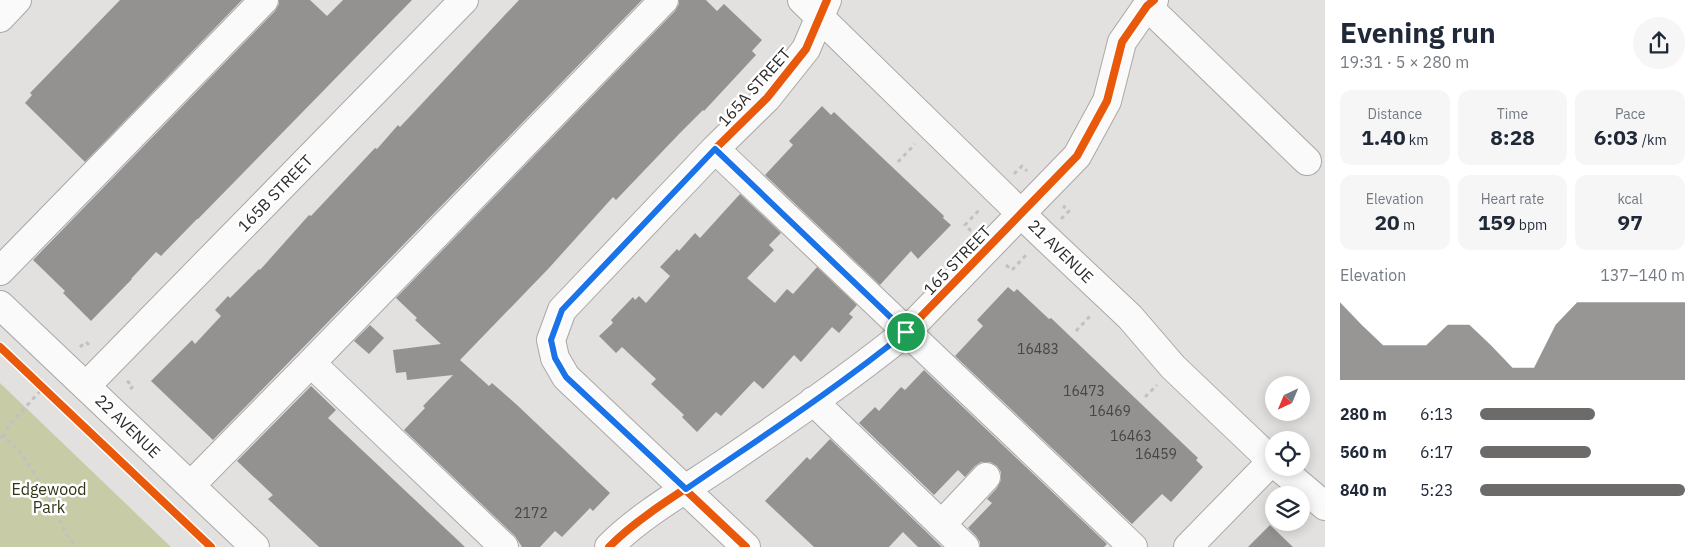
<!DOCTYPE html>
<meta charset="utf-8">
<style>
body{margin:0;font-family:"IBM Plex Sans",sans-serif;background:#f6f6f7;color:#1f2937;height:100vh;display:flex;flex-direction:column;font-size:19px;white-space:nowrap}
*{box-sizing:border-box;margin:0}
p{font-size:16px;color:#747a83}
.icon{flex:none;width:28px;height:28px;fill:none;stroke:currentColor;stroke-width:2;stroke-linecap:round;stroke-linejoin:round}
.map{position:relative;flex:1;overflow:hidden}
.drawer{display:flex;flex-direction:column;background:#fff;width:375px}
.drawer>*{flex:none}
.needle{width:32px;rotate:224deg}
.buttons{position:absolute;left:1265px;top:376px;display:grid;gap:10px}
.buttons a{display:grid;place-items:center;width:45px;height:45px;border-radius:50%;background:#fff;box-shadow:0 2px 12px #0003;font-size:25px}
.pin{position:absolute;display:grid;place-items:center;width:42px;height:42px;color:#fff;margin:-21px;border:2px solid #fff;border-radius:50%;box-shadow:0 1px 5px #0007}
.round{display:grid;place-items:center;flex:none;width:52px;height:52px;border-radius:26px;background:#f6f6f7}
.headline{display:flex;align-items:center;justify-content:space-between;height:85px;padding:0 15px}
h1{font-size:28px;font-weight:700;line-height:38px}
.figures{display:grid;grid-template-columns:repeat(3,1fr);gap:8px;height:85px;padding:5px 15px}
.figures div{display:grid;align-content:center;border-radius:12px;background:#f6f6f7;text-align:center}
.figures b{font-size:21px;font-weight:700}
.figures small{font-size:14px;font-weight:400}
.figures p{font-size:14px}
.chart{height:140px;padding:10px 15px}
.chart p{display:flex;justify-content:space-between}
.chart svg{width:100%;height:90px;margin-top:5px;fill:#6d6b69;opacity:.7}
ul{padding:0 15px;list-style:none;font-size:16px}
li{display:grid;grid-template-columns:80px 60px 1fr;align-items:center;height:38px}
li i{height:12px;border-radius:6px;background:#6d6b69}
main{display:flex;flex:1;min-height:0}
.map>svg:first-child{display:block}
.green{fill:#c7cca7}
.building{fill:#949291}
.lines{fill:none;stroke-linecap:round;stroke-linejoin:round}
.minor-casing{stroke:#aaa8a6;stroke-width:30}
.path{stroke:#c2c0c0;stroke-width:3;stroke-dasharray:4 4;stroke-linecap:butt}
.minor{stroke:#fbfafa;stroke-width:28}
.cycleway-casing{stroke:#fff;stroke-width:11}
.cycleway{stroke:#e8590c;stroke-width:8}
.route-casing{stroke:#fff;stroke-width:10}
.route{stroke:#1a73e8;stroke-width:6}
.labels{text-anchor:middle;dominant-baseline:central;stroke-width:5;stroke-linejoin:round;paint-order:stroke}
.number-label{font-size:14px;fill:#474544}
.street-label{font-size:16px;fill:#2d2b2a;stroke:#fff}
.park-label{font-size:16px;fill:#303515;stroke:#fff}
</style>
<main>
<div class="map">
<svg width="1325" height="547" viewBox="0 0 1325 547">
<rect width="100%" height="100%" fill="#e3e1df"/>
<!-- green -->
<path class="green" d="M0 383 171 547H0Z"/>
<!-- building -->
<path class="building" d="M120 0H242L85 162 25 103 32 95 30 93Z
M279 0H310L327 16 343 0H412L198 219H197L161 256 156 252 131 279H132L91 321 63 293 65 291 33 260 275 11 279 4Z
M519 0H642L213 440 151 381 192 340 195 344 221 316 215 310 228 296 230 298 259 269 260 270 309 215 311 216 375 148 377 149 398 125 400 127Z
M679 0H706L717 11 724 4 762 40 752 51 756 55 704 111 703 110 680 133 616 200 613 197 549 268 460 360 489 386 492 383 517 405 610 493 593 511 590 508 562 537 555 531 540 547H522L515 536 404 430 425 408 423 406 453 375 407 380 406 372 396 373 393 350 441 344 415 320 417 318 396 298 675 11 679 4Z
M822 106 831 115 834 112 944 216 943 218 951 225 918 259 911 251 880 285 765 175 793 145 789 141Z
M740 194 781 233 769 245 774 250 747 278 775 303 787 289 793 294 817 267 857 305 849 314 853 317 839 333 832 327 801 362 794 355 763 389 754 381 721 416 716 412 697 432 682 417 684 415 651 384 656 379 622 347 616 353 599 336 613 323 611 320 633 297 635 300 639 296 646 303 670 276 660 267 677 249 679 251 695 233 700 238Z
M1008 287 1014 292 1017 289 1049 319 1051 318 1198 458 1196 460 1203 467 1171 502 1162 494 1132 524 955 356 983 326 977 320Z
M370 325 384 338 369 354 354 341Z
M924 370 1107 544 1104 547H980V542L976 536 968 528 992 503 987 499 997 488 1001 480V472L997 466 990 462H981L975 466 965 477 958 470 934 495 859 423 875 407 879 411 901 387 905 390Z
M311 386 336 410 328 418 465 547H319L268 499 273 495 237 461Z
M830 439 942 547H918L903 532 889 547H814L765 501 807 457 810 460Z
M1270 525 1293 547H1248Z"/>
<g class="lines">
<defs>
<path id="minor" d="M802 0 1044 236 1130 317 1173 367 1274 463
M1147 6 1307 161
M0 18 17 0
M715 149 1133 547
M0 271 264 0
M0 305 255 547
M86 386 464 0
M813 401 965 547
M1280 468 1325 506
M191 485 311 363
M942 524 986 477
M504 547 311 363 664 0
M609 547C638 517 686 489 722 465 785 422 848 379 906 332L1077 156 1107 101 1122 42 1147 6 1154 0
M746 547 566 377 555 358 551 340 562 310 715 149 767 98 806 49 827 0
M1188 547 1272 461"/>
</defs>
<!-- minor casing -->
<use href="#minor" class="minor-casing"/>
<!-- path -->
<path class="path" d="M898 162 915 144
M1014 174 1022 166 1027 171
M1061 219 1069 211 1063 206
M971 231 965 225 981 208
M1006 265 1012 270 1028 253
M1076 331 1091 315
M80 347 86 342 90 346
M127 381 133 386 128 392
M1145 397 1157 385
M0 436C25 444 55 514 69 538L77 547
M3 437 9 425 43 388"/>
<!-- minor -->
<use href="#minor" class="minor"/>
<defs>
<path id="cycleway" d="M0 347 211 547
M609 547C638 517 686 489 722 465 785 422 848 379 906 332L1077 156 1107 101 1122 42 1147 6 1154 0
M746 547 566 377 555 358 551 340 562 310 715 149 767 98 806 49 827 0"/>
</defs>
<!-- cycleway casing -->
<use href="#cycleway" class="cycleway-casing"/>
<!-- cycleway -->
<use href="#cycleway" class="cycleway"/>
</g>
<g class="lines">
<defs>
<path id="route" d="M715 149 906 332C836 389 760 438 686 489L566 377 555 358 551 340 562 310Z"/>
</defs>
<!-- route casing -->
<use href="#route" class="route-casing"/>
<!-- route -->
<use href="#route" class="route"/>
</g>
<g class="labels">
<!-- number labels -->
<g class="number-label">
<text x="1038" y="349">16483</text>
<text x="1084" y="391">16473</text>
<text x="1110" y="411">16469</text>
<text x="1131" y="436">16463</text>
<text x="1156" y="454">16459</text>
<text x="531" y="513">2172</text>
</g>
<!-- street labels -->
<g class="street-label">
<text transform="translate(754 87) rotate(-48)">165A STREET</text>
<text transform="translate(275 193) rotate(-46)">165B STREET</text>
<text transform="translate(1061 251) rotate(44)">21 AVENUE</text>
<text transform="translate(957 260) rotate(-46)">165 STREET</text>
<text transform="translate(128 426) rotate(44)">22 AVENUE</text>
</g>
<!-- park labels -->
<g class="park-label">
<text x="49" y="489">Edgewood<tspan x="49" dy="18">Park</tspan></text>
</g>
</g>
</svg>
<div class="buttons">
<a><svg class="needle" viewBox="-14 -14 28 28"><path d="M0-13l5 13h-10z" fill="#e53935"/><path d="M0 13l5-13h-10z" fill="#747a83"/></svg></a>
<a><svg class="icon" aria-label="locate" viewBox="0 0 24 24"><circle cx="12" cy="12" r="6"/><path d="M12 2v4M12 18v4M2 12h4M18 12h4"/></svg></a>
<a><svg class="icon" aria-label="layers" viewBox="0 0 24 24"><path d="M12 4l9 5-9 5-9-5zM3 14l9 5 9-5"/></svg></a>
</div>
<div class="pin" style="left:906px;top:332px;background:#1e9e55"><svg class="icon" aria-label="arrive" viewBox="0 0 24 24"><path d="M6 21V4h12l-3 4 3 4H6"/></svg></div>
</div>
<section class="drawer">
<div class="headline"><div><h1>Evening run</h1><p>19:31 · 5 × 280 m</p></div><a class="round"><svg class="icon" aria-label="share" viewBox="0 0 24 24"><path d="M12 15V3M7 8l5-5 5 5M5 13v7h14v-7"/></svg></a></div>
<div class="figures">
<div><p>Distance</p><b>1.40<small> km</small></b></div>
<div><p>Time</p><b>8:28</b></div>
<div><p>Pace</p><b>6:03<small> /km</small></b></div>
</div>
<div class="figures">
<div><p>Elevation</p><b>20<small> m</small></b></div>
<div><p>Heart rate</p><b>159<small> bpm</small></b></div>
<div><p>kcal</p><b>97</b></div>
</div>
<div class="chart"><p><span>Elevation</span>137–140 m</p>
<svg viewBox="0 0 160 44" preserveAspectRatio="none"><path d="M0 44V6L10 17L20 27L30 27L40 27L50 17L60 17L70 27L80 38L90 38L100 17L110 6L120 6L130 6L140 6L150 6L160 6V44z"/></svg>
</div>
<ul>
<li><b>280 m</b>6:13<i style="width:56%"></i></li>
<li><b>560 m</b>6:17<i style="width:54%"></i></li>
<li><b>840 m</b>5:23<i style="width:100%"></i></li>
</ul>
</section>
</main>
